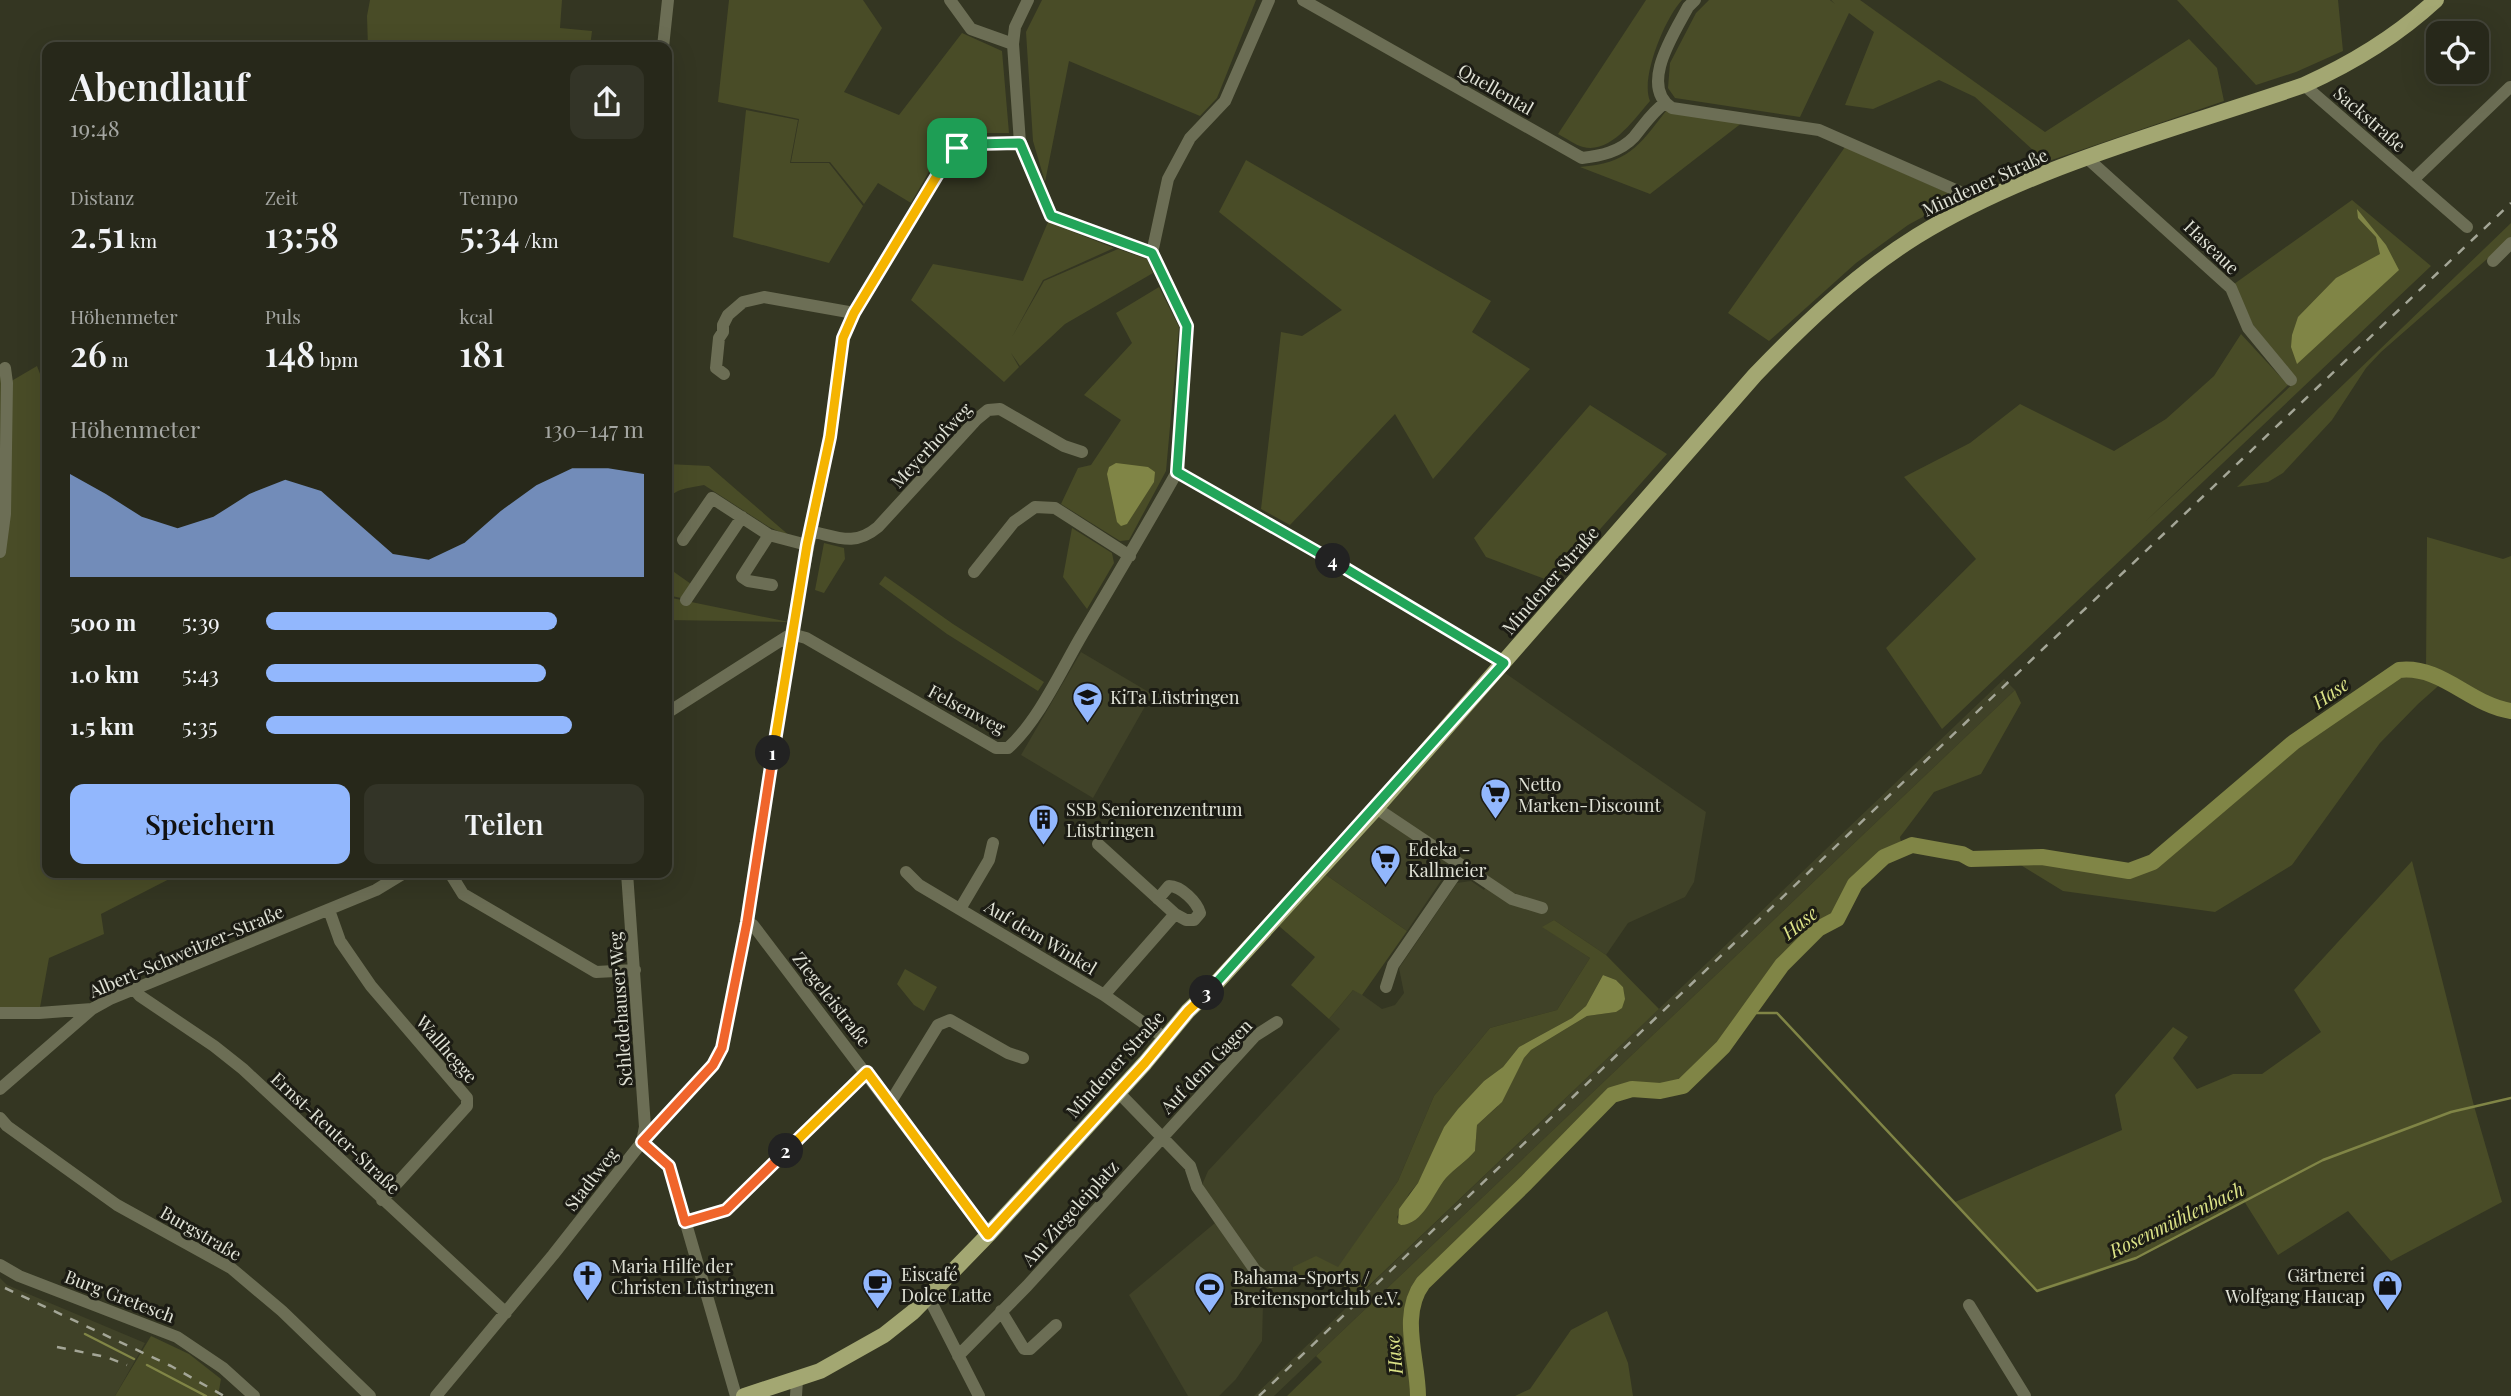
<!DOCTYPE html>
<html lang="de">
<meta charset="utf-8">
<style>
body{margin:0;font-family:"Playfair Display",serif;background:#333427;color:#f1f3f6;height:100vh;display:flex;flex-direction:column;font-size:26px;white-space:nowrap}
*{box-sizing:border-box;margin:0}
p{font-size:23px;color:#a4a6a2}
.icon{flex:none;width:38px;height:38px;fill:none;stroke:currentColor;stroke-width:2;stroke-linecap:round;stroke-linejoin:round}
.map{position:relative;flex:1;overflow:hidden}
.panel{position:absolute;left:42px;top:42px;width:630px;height:836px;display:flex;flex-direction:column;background:#27281a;border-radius:14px;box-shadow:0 7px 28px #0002,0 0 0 2px #434439}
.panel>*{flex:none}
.buttons{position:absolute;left:2426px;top:21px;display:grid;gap:14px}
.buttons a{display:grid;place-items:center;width:63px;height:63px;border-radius:14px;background:#27281a;box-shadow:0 7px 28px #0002,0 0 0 2px #434439;font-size:35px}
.pin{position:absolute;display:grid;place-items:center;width:60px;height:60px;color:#fff;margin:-30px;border-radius:14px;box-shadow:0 4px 10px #0006}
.km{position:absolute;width:35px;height:35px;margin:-18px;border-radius:50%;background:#222;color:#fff;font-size:19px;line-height:35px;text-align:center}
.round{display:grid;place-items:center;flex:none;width:74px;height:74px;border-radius:14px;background:#333427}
.head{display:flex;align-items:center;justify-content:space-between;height:119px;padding:0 28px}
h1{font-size:38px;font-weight:600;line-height:52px}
.metrics{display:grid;grid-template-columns:repeat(3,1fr);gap:10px;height:119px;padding:7px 28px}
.metrics div{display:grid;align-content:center}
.metrics b{font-size:35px;font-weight:600}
.metrics small{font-size:19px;font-weight:400}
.metrics p{font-size:19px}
.chart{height:196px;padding:14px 28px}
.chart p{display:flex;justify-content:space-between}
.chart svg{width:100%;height:126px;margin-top:7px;fill:#92b7fd;opacity:.7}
.primary-button{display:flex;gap:14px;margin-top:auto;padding:14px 28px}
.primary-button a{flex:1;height:80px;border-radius:14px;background:#92b7fd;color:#111;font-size:28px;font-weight:600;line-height:80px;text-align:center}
.primary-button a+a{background:#333427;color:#f1f3f6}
ul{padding:0 28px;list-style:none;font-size:23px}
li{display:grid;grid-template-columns:112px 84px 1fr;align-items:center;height:52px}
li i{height:18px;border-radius:9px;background:#92b7fd}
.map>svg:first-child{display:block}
.built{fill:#404228}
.green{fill:#494c27;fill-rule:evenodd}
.water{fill:#808546}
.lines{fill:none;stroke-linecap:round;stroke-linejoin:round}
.stream{stroke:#808546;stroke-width:2.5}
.river{stroke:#808546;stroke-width:16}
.minor{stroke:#6c6e55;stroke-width:12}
.major{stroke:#a3a772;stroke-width:16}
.rail{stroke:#a4a697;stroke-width:2.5;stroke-dasharray:9 9;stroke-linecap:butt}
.split-1-casing{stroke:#fff;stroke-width:14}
.split-2-casing{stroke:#fff;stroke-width:14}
.split-3-casing{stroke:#fff;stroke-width:14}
.split-4-casing{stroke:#fff;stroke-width:14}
.split-5-casing{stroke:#fff;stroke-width:14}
.split-1{stroke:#f5b400;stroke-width:9}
.split-2{stroke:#f0652b;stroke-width:9}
.split-3{stroke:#f5b400;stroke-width:9}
.split-4{stroke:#22a559;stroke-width:9}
.split-5{stroke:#22a559;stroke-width:9}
.labels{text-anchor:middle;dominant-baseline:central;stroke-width:6;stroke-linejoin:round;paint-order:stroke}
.street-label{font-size:18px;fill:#e1e3d7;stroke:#1c1c14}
.poi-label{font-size:18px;fill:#e1e3d7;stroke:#1c1c14;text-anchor:start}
.water-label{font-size:19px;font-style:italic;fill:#dce387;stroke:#1c1c14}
</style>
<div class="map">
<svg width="2511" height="1396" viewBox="0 0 2511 1396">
<rect width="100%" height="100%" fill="#343622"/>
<!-- built -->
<path class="built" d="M1081 652 1152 694 1093 798 1021 755Z
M1505 673 1706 812 1694 882 1685 897 1628 923 1606 955 1554 920 1543 927 1590 958 1557 1010 1490 1028 1434 1096 1398 1181 1338 1268 1293 1267V1287L1278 1302 1263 1305 1262 1341 1236 1379 1219 1396H1188L1129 1295 1215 1223 1202 1185 1208 1171 1340 1029 1329 1019 1354 989 1382 1009 1395 1005 1404 993 1399 968 1457 883 1471 881 1484 890 1491 879 1457 857 1407 931 1326 875Z
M2004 679 2015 690 1274 1396H1254Z
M0 1278 7 1285 145 1343 115 1396H0Z"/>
<!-- green -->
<path class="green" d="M370 0H562L560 28 592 31 590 47H368L367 16Z
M729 0H863L882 28 844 92 899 115 962 33 1002 51 1009 133H951L911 203 878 183 864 204 830 162H791L799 119 718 102Z
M1042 0H1256L1217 98 1200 116 1069 61 1045 182 1033 141 1026 32Z
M1646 0H1682C1665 18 1640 78 1650 101 1634 119 1611 154 1583 147 1575 145 1566 138 1558 134Z
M1709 0H1830L1835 4 1831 0H1860L2045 132 2189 39 2217 68 2224 101 2046 162 1975 97 1939 80 1873 109 1845 105 1874 32 1849 13 1800 117 1675 98 1668 88 1670 63 1696 13Z
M2177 0H2338L2343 51 2296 72 2256 85Z
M746 110 798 120 790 163H829L863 206 829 263 733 237Z
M1666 111 1743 122 1650 194 1580 167C1628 163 1638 147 1666 111Z
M1845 147 1948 193 1952 201 1908 225 1856 263 1769 341 1728 313Z
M1246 160 1491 301 1472 332 1530 369 1433 479 1395 414 1290 525 1261 509 1281 332 1302 336 1342 310 1219 212Z
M2352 200 2431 266 1942 729 1886 648 1976 559 1904 477 1970 443 2020 404 2114 451 2166 419 2214 376 2241 334 2288 385 2146 521 2297 380 2253 325 2234 284Z
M1048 222 1114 248 1043 280 1012 337 1044 281 1118 249 1147 259 1153 273 1065 324 1020 366 1011 353 1019 367 1004 382 911 300 933 264 1023 281Z
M2511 223V238L2381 352 2366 368 2332 420 2283 473 2268 482 2237 487Z
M1159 287 1179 327 1166 471 1129 540 1120 541 1061 504 1078 468 1091 465 1121 420 1084 395 1132 343 1116 313Z
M37 366 45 387 47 386V873H181L101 914 104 934 49 958 39 1013H0V369L8 383Z
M1590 405 1667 454 1553 582 1486 557 1474 538Z
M667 464 709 466 791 537 769 527 704 485C690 488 674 488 667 501Z
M1072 528 1112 553 1114 563 1087 609 1063 577Z
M2427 537 2503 559 2511 556V711L2491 706 2445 680 2418 704 2380 743 2292 865 2215 912 2063 891 2011 859 2042 857 2129 871 2153 862 2294 742 2399 670 2413 668 2426 671Z
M824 543 844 548 845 559 824 593 815 590Z
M667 567 691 584 681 598 667 595Z
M885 576 953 624 1044 682 1038 691 947 634 879 584Z
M667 597 789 622 667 620Z
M2015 690 2021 703 1981 774 1934 792 1900 837 1902 848 1884 857 1855 884 1837 919 1818 929 1782 965 1723 1047 1683 1086 1660 1091 1632 1089 1612 1095 1526 1183 1423 1283C1399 1315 1418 1360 1418 1396H1287L1322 1362 1316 1356Z
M2412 861 2474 1106 2502 1202 2391 1261 2348 1211 2278 1255 2244 1201C2176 1237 2113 1274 2037 1291L1955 1202 2122 1130 2115 1095 2173 1027 2188 1037 2173 1058 2197 1089 2233 1074H2262L2321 1032 2294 990Z
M1326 875 1407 931 1362 995 1353 990 1329 1019 1291 985 1315 957 1279 926Z
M1554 920 1606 955 1659 1009 1359 1295 1314 1270 1293 1287V1267L1316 1256 1338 1267 1398 1181 1434 1096 1490 1028 1557 1010 1590 958 1542 927ZM1603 975 1616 980 1623 987 1616 1012 1587 1016 1531 1050 1524 1058 1497 1107 1477 1125 1475 1151C1467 1161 1455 1168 1446 1178 1434 1192 1422 1225 1401 1225L1397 1217 1409 1194 1418 1183 1428 1165 1444 1127 1484 1081 1503 1067 1519 1047 1572 1018 1586 1006Z
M905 969 937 987 924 1011 914 1005 897 984Z
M1607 1311 1628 1363 1633 1396H1515L1530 1389 1571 1330Z
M151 1336 189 1354 221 1379 218 1396H115Z"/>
<!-- water -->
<path class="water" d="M2357 209 2386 245 2399 270 2297 364 2291 347 2292 335 2298 317 2336 278 2380 254 2376 237 2358 218Z
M1116 463 1148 467 1155 472 1154 482 1127 524 1121 526 1117 522 1107 474 1109 467Z
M1603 975 1616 980 1623 987 1625 999 1622 1008 1616 1012 1587 1016 1531 1050 1524 1058 1502 1102 1477 1125 1475 1151C1467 1161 1455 1168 1446 1178 1434 1192 1423 1225 1401 1225L1398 1223 1399 1209 1418 1183 1444 1127 1458 1109 1484 1081 1503 1067 1519 1047 1572 1018 1586 1006Z"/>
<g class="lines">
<!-- stream -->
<path class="stream" d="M1748 1013H1777L2037 1291 2136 1258 2323 1160 2451 1112 2511 1098
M85 1334 134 1359
M147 1365 206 1396"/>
<!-- river -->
<path class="river" d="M1418 1396C1418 1360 1399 1315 1423 1283L1526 1183 1612 1095 1632 1089 1660 1091 1683 1086 1723 1047 1782 965 1818 929 1837 919 1855 884 1884 857 1912 845 1962 854 1971 859 2042 857 2129 871 2153 862 2294 742 2399 670C2442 665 2470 705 2511 711"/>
<!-- minor -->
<path class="minor" d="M950 0 971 29 1013 44
M1028 0 1015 27 1013 44 1020 143 1051 216 1152 253 1187 326 1177 472 1259 518 1504 663
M1303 0 1582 158C1600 156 1620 152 1634 137 1644 125 1652 112 1665 103
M1695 0 1688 7C1675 32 1638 86 1672 108L1819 130 1967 195 1975 204
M663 47 668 0
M2304 85 2467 227
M2087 158 2231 288 2248 328 2291 380
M2413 180 2510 87
M1152 253 1168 179 1190 138 1225 101 1269 0
M2493 261 2511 243
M724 374 716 368 719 338 723 332V325L728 315 743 302 764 297 854 313
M810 531C838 537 854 547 878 527L977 419 988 410 1000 409 1064 446 1082 452
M769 535 742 577 748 581 772 585
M683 540 712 498 769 535 807 545
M0 552 5 514 7 383 5 368
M974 572 1014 522 1035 507 1055 508 1130 556
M686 600 742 517
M667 713 791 634 806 638 996 748H1008C1037 722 1059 675 1079 640 1112 584 1145 529 1177 472
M1376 808 1512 899 1542 908
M1098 844 1175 914 1186 920H1194L1200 913C1197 902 1181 886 1169 886L1158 899
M906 872 919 885 1104 995 1165 1038
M450 873 463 894 596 972 635 970
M627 873 645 1127 642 1142
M960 909 989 860 993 843
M329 910 340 941 371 986 467 1098V1106L382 1200
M747 922 753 925 988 1235
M1386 987 1393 965 1461 866
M134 989 140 996 214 1046 243 1069 506 1313
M1104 995 1175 914
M0 1013H39L92 1009
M0 1089 92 1009 110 999 376 890 404 873
M1118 1092 1190 1166 1197 1187 1255 1270 1271 1282
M890 1103 938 1025 950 1020 1008 1053 1023 1058
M0 1118 7 1126 117 1205 231 1268 282 1311 370 1396
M642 1142 669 1165 736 1396
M685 1222 726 1210 867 1072
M0 1265 19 1276 177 1337 223 1368 254 1396
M929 1298 979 1396
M1969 1305 2025 1396
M1001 1311 1024 1349H1030L1056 1325
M958 1356 1027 1286 1255 1036 1277 1022
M436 1396 553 1255 642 1142 713 1065 722 1048 747 922 791 634 830 437 843 338 854 313 947 159C966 139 994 144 1020 143
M796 1396 797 1380"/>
<!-- major -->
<path class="major" d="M744 1396 820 1371 884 1335 913 1312 988 1235 1145 1063 1188 1011 1210 990 1376 808 1755 375C1804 324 1856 274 1917 236 2035 164 2174 130 2304 85 2353 63 2396 37 2436 0"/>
<!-- rail -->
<path class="rail" d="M5 1288 171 1366 224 1396
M57 1347 106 1357 127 1365
M1259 1396 2511 203"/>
</g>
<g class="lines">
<defs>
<path id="split-1" d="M773 753 807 545 830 437 843 338 854 313 947 159 957 148"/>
<path id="split-2" d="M773 753 747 922 722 1048 713 1065 642 1142 669 1166 685 1222 726 1210 786 1151"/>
<path id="split-3" d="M786 1151 867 1072 988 1235 1145 1063 1188 1011 1207 993"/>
<path id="split-4" d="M1207 993 1504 663 1333 561"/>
<path id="split-5" d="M957 148 974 144 1020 143 1051 216 1152 253 1187 326 1177 472 1333 561"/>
</defs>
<!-- split-1 casing -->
<use href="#split-1" class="split-1-casing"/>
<!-- split-2 casing -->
<use href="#split-2" class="split-2-casing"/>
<!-- split-3 casing -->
<use href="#split-3" class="split-3-casing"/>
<!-- split-4 casing -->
<use href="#split-4" class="split-4-casing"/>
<!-- split-5 casing -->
<use href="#split-5" class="split-5-casing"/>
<!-- split-1 -->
<use href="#split-1" class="split-1"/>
<!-- split-2 -->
<use href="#split-2" class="split-2"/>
<!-- split-3 -->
<use href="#split-3" class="split-3"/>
<!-- split-4 -->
<use href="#split-4" class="split-4"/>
<!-- split-5 -->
<use href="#split-5" class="split-5"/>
</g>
<!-- icons -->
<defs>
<symbol id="school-pin" viewBox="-11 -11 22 30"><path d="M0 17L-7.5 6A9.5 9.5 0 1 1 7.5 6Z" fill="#92b7fd" stroke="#1c1c14"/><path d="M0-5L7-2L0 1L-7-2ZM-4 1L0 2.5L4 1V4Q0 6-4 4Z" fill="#111"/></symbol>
<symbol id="supermarket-pin" viewBox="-11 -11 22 30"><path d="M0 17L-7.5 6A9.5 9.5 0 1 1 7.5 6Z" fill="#92b7fd" stroke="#1c1c14"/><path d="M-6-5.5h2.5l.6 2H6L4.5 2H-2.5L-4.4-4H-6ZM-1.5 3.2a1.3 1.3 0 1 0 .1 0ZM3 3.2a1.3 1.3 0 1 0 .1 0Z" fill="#111"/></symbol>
<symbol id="building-pin" viewBox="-11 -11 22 30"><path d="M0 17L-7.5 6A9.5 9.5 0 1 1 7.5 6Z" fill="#92b7fd" stroke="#1c1c14"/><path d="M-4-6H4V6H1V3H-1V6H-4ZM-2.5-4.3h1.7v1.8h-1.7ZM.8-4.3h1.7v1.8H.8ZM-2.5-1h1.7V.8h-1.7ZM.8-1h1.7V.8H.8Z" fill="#111"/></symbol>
<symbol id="church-pin" viewBox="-11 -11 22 30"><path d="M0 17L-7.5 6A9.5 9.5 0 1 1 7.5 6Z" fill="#92b7fd" stroke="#1c1c14"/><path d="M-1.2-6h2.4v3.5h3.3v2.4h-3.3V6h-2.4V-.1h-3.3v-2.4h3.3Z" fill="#111"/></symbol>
<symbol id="cafe-pin" viewBox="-11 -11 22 30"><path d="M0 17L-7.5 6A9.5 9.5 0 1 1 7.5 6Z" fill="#92b7fd" stroke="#1c1c14"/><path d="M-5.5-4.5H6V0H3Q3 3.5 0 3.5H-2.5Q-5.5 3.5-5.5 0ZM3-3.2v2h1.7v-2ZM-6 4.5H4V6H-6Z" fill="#111"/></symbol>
<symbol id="shop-pin" viewBox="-11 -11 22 30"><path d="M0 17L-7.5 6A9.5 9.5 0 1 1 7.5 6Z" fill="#92b7fd" stroke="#1c1c14"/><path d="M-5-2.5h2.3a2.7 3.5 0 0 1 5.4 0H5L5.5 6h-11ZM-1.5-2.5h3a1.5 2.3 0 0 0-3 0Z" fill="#111"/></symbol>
<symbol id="stadium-pin" viewBox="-11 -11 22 30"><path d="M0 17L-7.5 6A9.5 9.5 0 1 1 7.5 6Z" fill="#92b7fd" stroke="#1c1c14"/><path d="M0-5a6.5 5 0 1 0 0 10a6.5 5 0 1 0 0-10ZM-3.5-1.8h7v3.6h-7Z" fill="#111"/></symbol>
</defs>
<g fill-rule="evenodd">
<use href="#school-pin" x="1070" y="680" width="35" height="47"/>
<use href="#supermarket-pin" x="1478" y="776" width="35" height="47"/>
<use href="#building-pin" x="1026" y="802" width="35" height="47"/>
<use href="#supermarket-pin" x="1368" y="842" width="35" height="47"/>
<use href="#church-pin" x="570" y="1258" width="35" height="47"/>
<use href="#cafe-pin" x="860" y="1266" width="35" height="47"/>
<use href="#shop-pin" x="2370" y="1268" width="35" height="47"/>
<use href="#stadium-pin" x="1192" y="1270" width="35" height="47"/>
</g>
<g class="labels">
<!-- street labels -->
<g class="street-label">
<text transform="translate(1496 89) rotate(30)">Quellental</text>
<text transform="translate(2370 119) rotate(41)">Sackstraße</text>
<text transform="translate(1985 182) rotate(-25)">Mindener Straße</text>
<text transform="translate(2212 247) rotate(44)">Haseaue</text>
<text transform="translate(931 445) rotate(-47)">Meyerhofweg</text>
<text transform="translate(1550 580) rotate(-49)">Mindener Straße</text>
<text transform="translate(967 709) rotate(28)">Felsenweg</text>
<text transform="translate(1041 937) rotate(31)">Auf dem Winkel</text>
<text transform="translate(186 951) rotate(-23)">Albert-Schweitzer-Straße</text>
<text transform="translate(832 999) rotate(52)">Ziegeleistraße</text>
<text transform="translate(620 1009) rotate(-94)">Schledehauser Weg</text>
<text transform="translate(447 1049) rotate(49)">Wallhegge</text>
<text transform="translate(1115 1064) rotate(-48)">Mindener Straße</text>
<text transform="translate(1206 1066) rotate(-46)">Auf dem Gagen</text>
<text transform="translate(336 1133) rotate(43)">Ernst-Reuter-Straße</text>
<text transform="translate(591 1179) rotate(-52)">Stadtweg</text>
<text transform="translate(1070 1213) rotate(-48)">Am Ziegeleiplatz</text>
<text transform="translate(201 1233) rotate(30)">Burgstraße</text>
<text transform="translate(120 1296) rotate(21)">Burg Gretesch</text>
</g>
<!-- poi labels -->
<g class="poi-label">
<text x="1110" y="697">KiTa Lüstringen</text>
<text x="1518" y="784">Netto<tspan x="1518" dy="21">Marken-Discount</tspan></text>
<text x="1066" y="809">SSB Seniorenzentrum<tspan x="1066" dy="21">Lüstringen</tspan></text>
<text x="1408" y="849">Edeka -<tspan x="1408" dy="21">Kallmeier</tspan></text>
<text x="611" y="1266">Maria Hilfe der<tspan x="611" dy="21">Christen Lüstringen</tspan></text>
<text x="901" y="1274">Eiscafé<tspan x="901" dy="21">Dolce Latte</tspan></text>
<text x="2365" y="1275" text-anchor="end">Gärtnerei<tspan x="2365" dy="21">Wolfgang Haucap</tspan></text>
<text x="1233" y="1277">Bahama-Sports /<tspan x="1233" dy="21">Breitensportclub e.V.</tspan></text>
</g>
<!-- water labels -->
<g class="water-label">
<text transform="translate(2330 692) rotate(-35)">Hase</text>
<text transform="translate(1799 922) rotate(-39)">Hase</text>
<text transform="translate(2176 1219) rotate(-26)">Rosenmühlenbach</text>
<text transform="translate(1393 1355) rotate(-96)">Hase</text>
</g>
</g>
</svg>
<div class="buttons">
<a><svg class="icon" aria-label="locate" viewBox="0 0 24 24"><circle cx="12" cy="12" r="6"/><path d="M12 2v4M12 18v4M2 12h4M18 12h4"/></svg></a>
</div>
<div class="pin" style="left:957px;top:148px;background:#1e9e55"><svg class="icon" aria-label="arrive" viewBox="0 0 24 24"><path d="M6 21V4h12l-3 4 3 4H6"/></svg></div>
<b class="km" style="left:773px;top:753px">1</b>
<b class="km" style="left:786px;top:1151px">2</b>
<b class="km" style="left:1207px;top:993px">3</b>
<b class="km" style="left:1333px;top:561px">4</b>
<section class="panel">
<div class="head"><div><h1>Abendlauf</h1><p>19:48</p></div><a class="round"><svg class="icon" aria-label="share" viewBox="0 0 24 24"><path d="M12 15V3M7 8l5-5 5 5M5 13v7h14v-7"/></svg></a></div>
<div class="metrics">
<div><p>Distanz</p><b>2.51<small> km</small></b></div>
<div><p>Zeit</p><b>13:58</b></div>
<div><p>Tempo</p><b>5:34<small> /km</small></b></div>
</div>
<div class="metrics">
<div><p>Höhenmeter</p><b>26<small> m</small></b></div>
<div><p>Puls</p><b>148<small> bpm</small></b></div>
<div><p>kcal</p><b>181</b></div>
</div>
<div class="chart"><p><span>Höhenmeter</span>130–147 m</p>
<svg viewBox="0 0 160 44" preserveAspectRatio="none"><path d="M0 44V8L10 15L20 23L30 27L40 23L50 15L60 10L70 14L80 25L90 36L100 38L110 32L120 21L130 12L140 6L150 6L160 8V44z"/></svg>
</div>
<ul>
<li><b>500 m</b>5:39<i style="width:77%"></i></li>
<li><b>1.0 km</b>5:43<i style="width:74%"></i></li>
<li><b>1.5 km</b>5:35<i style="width:81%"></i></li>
</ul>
<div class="primary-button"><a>Speichern</a><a>Teilen</a></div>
</section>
</div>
